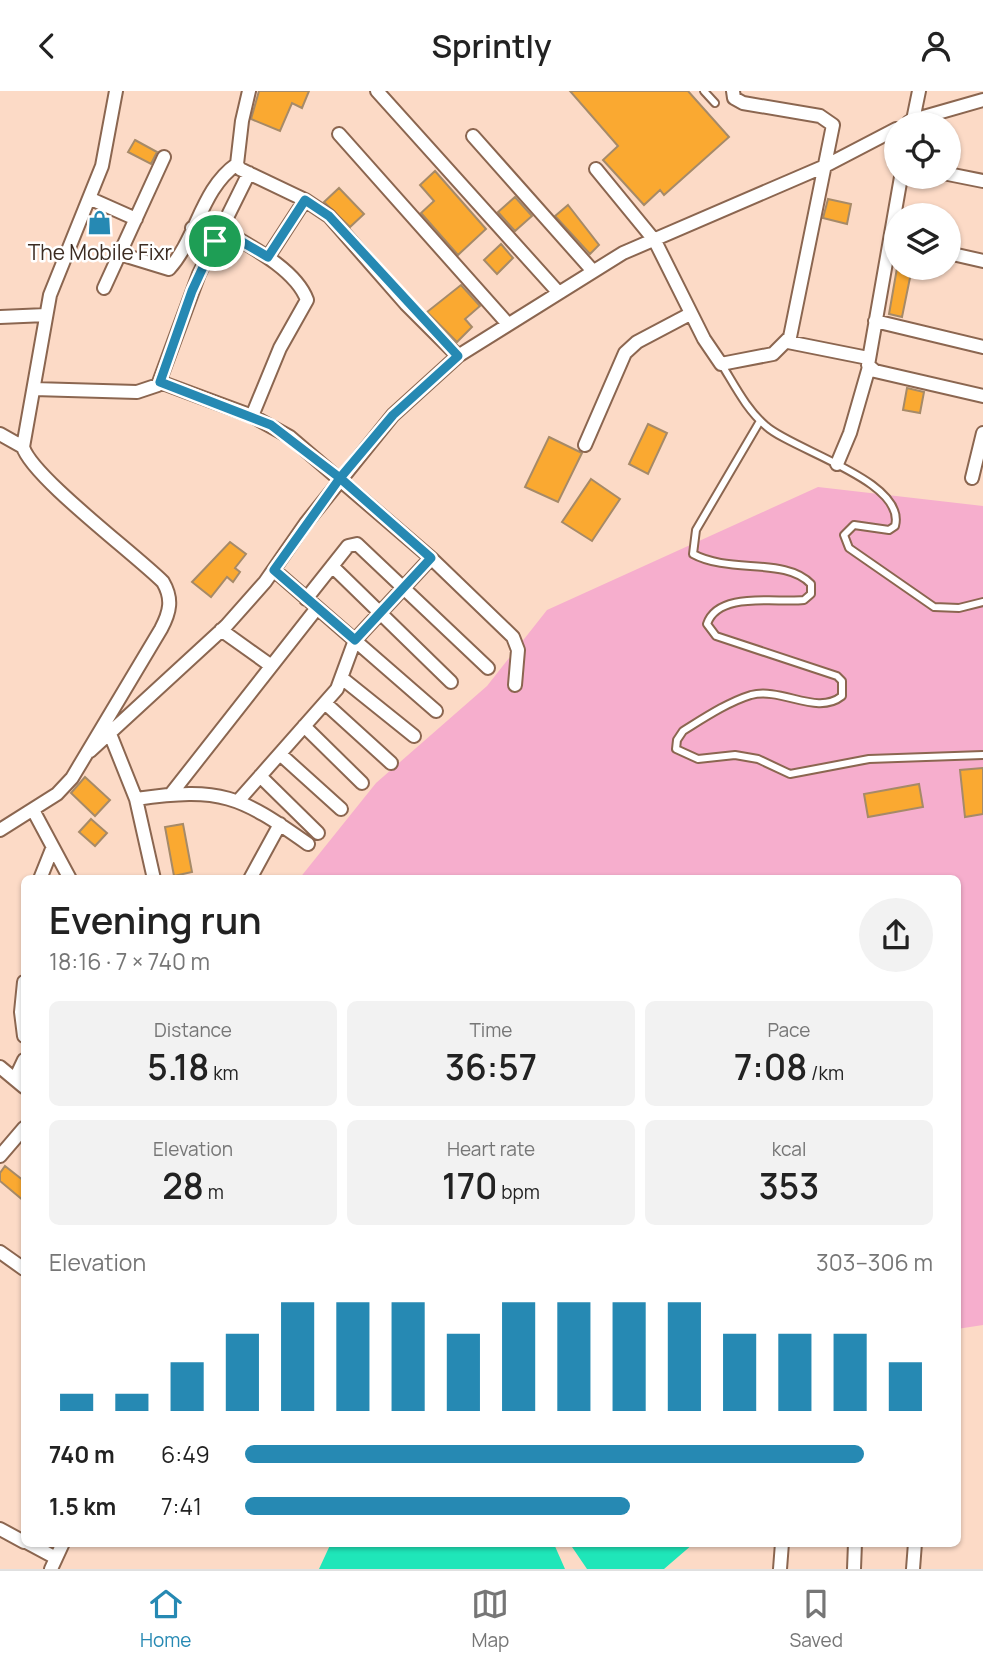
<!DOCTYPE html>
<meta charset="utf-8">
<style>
body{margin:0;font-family:Manrope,sans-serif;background:#f2f2f2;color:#222;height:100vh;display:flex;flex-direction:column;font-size:26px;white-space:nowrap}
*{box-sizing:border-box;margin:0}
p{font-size:23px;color:#767676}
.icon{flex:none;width:38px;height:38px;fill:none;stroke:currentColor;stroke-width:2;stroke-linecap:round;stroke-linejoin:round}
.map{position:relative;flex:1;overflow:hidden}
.panel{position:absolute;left:21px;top:784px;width:940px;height:672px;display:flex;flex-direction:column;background:#fff;border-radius:10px;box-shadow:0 2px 5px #0004}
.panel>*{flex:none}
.tools{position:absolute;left:884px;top:21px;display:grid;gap:14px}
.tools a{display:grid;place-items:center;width:77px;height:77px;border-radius:50%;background:#fff;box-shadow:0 2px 5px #0004;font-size:35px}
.pin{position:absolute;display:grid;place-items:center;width:60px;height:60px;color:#fff;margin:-30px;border:4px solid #fff;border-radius:50%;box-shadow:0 2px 7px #0007}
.round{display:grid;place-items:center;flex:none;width:74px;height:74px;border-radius:37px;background:#f2f2f2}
.overview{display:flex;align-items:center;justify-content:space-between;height:119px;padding:0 28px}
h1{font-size:38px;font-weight:600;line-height:52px}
.figures{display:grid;grid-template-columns:repeat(3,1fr);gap:10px;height:119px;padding:7px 28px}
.figures div{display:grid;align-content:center;border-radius:10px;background:#f2f2f2;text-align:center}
.figures b{font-size:35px;font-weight:600}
.figures small{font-size:19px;font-weight:400}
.figures p{font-size:19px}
.chart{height:196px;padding:14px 28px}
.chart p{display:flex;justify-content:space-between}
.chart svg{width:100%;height:126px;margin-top:7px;stroke:#2689b3;stroke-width:6}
ul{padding:0 28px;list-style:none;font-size:23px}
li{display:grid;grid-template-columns:112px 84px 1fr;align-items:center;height:52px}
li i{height:18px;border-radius:9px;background:#2689b3}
header{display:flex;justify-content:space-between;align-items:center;height:91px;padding:0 28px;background:#fff;font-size:32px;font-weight:600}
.tab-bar{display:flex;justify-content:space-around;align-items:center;height:98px;border-top:2px solid #e0e0e0;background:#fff;font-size:19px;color:#767676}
.tab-bar a{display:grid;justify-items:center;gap:4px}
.tab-bar .current{color:#2689b3}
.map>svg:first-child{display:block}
.green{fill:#f6aecd}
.water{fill:#1fe6b9}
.building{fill:#faa931;stroke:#a68a68;stroke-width:2}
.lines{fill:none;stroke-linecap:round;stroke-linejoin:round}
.service-casing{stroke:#8b6650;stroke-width:10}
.minor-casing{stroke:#8b6650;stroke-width:16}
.service{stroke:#fff;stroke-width:6}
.minor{stroke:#fff;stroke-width:12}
.route-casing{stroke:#fff;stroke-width:14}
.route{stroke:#2689b3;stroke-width:9}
.labels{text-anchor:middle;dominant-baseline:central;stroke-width:5;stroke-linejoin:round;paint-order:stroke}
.poi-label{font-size:21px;fill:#3c2c22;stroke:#fff}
</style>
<header><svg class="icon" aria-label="back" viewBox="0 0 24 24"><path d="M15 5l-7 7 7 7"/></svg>Sprintly<svg class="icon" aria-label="person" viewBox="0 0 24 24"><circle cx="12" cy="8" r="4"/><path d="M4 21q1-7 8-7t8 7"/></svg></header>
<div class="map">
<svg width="983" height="1478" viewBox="0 0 983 1478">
<rect width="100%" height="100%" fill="#fcdac6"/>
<!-- green -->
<path class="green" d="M818 396 983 415V1234L957 1238V788H299L376 692 487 595 547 519Z"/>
<!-- water -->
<path class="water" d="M331 1452 554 1453 565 1478H319Z
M570 1453H693L664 1478H587Z"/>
<!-- building -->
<path class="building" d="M259 0H309L302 17 292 12 280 40 251 28Z
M570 0H688L729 46 664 104 660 99 644 114 603 69 618 55Z
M135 49 157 61 151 73 128 61Z
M435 80 486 138 458 164 421 122 434 110 420 94Z
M339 97 364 123 350 136 324 111Z
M515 106 532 125 515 140 498 121Z
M828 108 851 113 847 133 823 127Z
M568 114 599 154 590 163 555 125Z
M501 153 513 167 497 183 484 169Z
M897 177H912L902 226 889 223Z
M461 194 480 215 465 228 472 236 457 251 427 221Z
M907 297 924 301 920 322 903 319Z
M648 333 667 342 648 383 629 373Z
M549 346 582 362 558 411 525 396Z
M591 388 620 408 592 450 562 431Z
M230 451 246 463 235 477 240 481 233 491 227 486 211 506 192 491Z
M983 677V723L965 726 960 679Z
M85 686 110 709 95 725 71 702Z
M919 693 923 716 868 726 864 703Z
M91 728 107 742 95 755 79 741Z
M183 733 192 781 174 785 165 736Z
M5 1075 24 1090V1110L0 1090V1082Z"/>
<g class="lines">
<defs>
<path id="service" d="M704 0 715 12
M722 274C735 295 747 319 766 335 792 359 907 390 895 435L889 439 854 434 844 444 849 457 934 516 959 517 983 511
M760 330 696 439 693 463C730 483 786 466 811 493V503L804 509C776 512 718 500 707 533L716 545 837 585 842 590V605C817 625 782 596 751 604 728 611 704 627 683 640L677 649 676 658 698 668 735 664 758 668 790 683 869 668 983 664"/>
<path id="minor" d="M249 0 242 30 237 73 240 78 305 109 329 125 406 213 458 265
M377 0 558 201
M909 31 913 29 919 0
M912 33 913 29 983 9
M339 43 507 232
M473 45 592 179
M596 78 655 150 704 248 721 273 773 263 790 246 833 34 820 25 743 12 734 7 733 0
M948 83 983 90
M901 86 868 274 875 280 983 305
M91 108 136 128
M192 137 214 150
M221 138C248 154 296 178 307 209L280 257 252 325
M948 162 983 170
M120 163 169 178C197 147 201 98 237 73
M268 166 305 109
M104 197 164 66
M0 226 46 224
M875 230 983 256
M788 251 868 267
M160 291 252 325 290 346 431 467 513 546 518 559 515 594
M34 298 137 301 158 294 199 183 249 82
M0 343 23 356
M585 354 625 262 637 251 690 223
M837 373 850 342 869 276
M972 387 983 342
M332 475 451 591
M274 479 436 620
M306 508 348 455 357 453 488 577
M221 539 270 574
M343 588 414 645
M325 612 391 672
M304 635 362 692
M110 643 136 708 154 788
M90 660 226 535 265 491 306 432 393 324 458 265 623 162 825 75 896 38
M280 663 341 718
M260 685 318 742
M171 703 317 517
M136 708C221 696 239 704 308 753
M239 709 337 598 355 549 431 467
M33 719 70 788
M0 739 57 703 72 687 161 538C170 521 173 508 163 491 135 463 32 386 23 356L50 204 102 75 116 0
M40 788 52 758
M250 788 280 733
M24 891 21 921 24 945
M0 976 24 996
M15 988 24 969
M0 1065 24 1037
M0 1161 24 1178
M0 1438 24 1451
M28 1452 56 1467
M51 1478 63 1452
M780 1478 782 1452
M854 1478 855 1452
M913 1478 915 1452"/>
</defs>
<!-- service casing -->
<use href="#service" class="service-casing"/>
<!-- minor casing -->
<use href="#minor" class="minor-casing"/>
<!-- service -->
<use href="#service" class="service"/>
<!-- minor -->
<use href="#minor" class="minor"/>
</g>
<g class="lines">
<defs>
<path id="route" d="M215 150 192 200 160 291 271 334 340 387 274 479 355 549 431 467 340 387 393 324 458 265 329 125 305 109 268 166 220 138 215 150"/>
</defs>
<!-- route casing -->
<use href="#route" class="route-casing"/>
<!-- route -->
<use href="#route" class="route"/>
</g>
<!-- icons -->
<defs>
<symbol id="shop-bare" viewBox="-9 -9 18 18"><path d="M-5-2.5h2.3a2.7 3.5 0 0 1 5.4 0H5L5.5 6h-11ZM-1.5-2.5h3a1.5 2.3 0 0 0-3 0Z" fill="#2689b3" stroke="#fff" stroke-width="2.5" paint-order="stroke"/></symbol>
</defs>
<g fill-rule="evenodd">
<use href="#shop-bare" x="82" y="114" width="35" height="35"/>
</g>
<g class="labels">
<!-- poi labels -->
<g class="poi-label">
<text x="100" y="161">The Mobile Fixr</text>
</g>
</g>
</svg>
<div class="tools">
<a><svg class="icon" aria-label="locate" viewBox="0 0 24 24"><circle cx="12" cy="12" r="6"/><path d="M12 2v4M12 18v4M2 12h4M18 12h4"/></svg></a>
<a><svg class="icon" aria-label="layers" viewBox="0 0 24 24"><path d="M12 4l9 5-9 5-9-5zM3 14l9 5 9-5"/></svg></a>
</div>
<div class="pin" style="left:215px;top:150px;background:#1e9e55"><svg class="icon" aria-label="arrive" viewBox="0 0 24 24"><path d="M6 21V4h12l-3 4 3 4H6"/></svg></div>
<section class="panel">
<div class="overview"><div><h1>Evening run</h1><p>18:16 · 7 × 740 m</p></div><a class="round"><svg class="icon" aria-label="share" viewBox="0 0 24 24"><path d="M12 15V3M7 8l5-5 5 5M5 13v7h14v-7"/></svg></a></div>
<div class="figures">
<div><p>Distance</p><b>5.18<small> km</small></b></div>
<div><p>Time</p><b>36:57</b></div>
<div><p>Pace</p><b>7:08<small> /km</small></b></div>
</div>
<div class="figures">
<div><p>Elevation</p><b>28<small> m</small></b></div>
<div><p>Heart rate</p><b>170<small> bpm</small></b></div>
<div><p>kcal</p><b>353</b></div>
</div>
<div class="chart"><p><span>Elevation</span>303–306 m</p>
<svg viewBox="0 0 160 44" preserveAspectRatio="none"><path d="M5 44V38M15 44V38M25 44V27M35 44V17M45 44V6M55 44V6M65 44V6M75 44V17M85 44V6M95 44V6M105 44V6M115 44V6M125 44V17M135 44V17M145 44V17M155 44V27"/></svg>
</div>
<ul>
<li><b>740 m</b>6:49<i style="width:90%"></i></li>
<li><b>1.5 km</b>7:41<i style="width:56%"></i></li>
</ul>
</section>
</div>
<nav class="tab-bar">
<a class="current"><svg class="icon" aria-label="home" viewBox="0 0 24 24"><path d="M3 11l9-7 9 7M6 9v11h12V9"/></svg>Home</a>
<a><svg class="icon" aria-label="map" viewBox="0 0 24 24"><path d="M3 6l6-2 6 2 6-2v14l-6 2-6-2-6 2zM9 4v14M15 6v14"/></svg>Map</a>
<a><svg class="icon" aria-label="saved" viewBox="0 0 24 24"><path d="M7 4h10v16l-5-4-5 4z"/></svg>Saved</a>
</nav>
